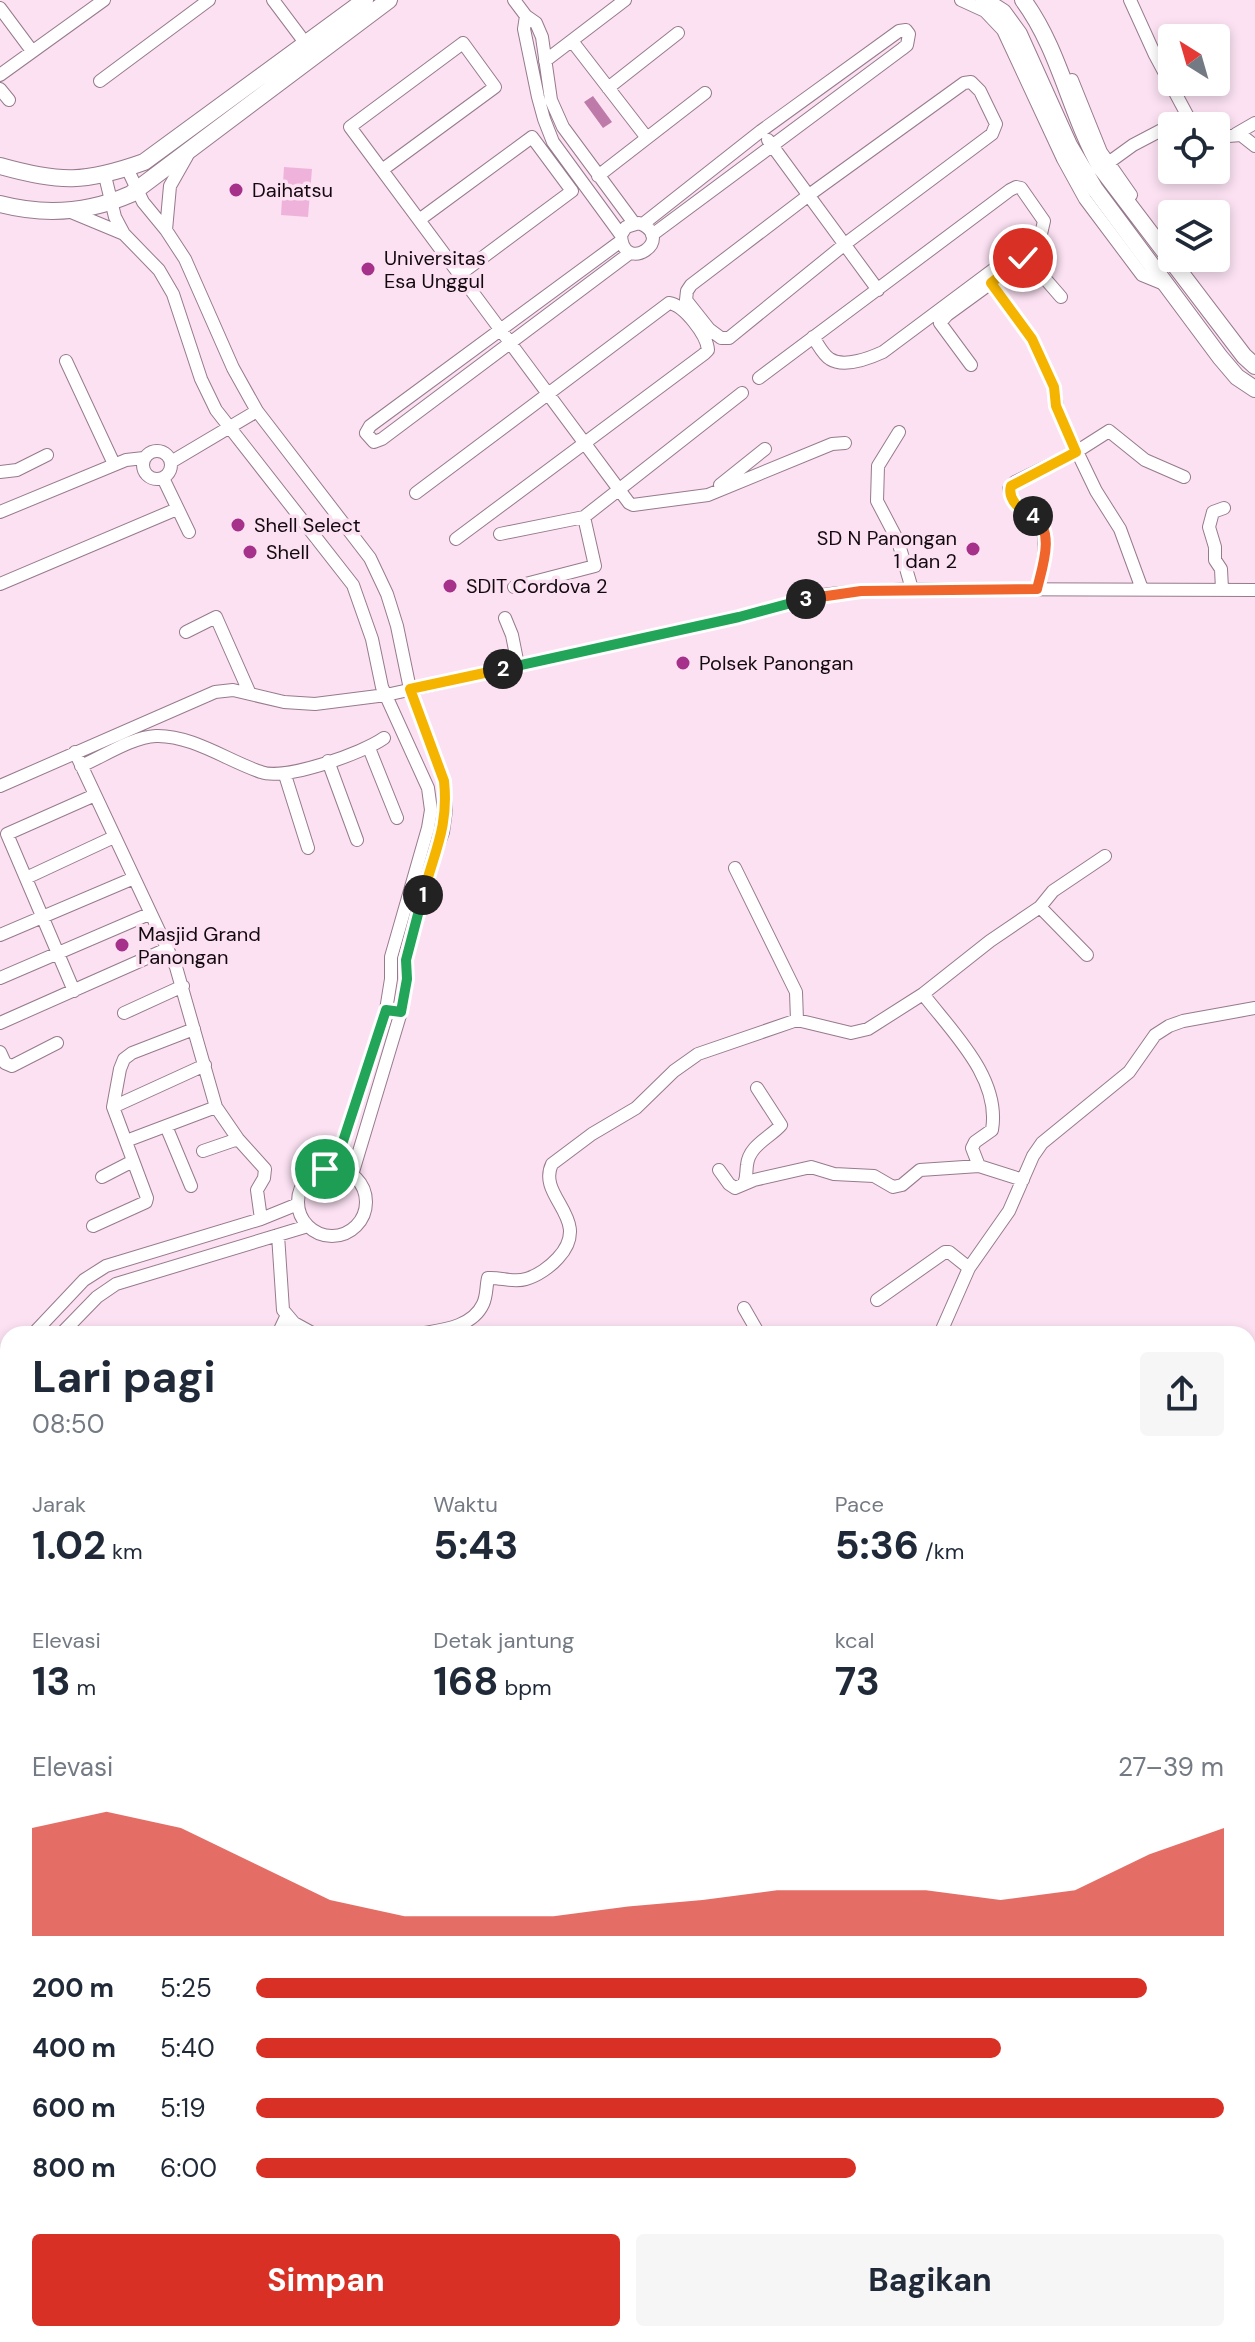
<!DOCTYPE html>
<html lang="id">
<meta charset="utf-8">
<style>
body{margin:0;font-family:"DM Sans",sans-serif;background:#f6f6f7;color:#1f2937;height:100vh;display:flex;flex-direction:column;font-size:30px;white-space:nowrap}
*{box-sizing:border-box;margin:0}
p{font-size:26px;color:#747a83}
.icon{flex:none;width:44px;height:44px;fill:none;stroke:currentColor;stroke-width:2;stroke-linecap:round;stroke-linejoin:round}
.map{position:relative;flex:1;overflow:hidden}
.panel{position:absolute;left:0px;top:1326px;width:1256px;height:1016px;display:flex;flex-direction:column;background:#fff;border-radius:24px 24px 0 0;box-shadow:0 4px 12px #0003}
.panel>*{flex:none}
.needle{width:52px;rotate:323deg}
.fabs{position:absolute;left:1158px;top:24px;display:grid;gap:16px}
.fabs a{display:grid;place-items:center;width:72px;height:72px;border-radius:8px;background:#fff;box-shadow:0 4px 12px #0003;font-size:40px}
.pin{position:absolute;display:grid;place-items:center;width:68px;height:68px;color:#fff;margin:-34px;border:4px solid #fff;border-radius:50%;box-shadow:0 2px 8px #0007}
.km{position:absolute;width:40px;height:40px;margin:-20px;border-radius:50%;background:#222;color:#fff;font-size:22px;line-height:40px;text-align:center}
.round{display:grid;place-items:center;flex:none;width:84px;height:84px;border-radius:8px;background:#f6f6f7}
.headline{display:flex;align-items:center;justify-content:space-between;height:136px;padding:0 32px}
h1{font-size:44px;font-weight:700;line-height:60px}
.stats{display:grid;grid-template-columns:repeat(3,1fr);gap:12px;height:136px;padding:8px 32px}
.stats div{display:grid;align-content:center}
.stats b{font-size:40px;font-weight:700}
.stats small{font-size:22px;font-weight:400}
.stats p{font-size:22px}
.chart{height:224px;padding:16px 32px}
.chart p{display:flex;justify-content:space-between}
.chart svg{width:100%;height:144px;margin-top:8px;fill:#d93025;opacity:.7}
.button{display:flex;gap:16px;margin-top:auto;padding:16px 32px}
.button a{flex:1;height:92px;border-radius:8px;background:#d93025;color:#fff;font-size:32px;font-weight:700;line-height:92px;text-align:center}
.button a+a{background:#f6f6f7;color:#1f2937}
ul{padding:0 32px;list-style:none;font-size:26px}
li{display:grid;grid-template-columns:128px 96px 1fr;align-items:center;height:60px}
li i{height:20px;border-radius:10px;background:#d93025}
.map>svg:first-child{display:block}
.green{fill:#efb3db}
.water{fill:#be7ba9}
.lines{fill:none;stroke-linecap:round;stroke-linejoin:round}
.minor-casing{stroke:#977a8d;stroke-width:14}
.major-casing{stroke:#977a8d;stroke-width:18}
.minor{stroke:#fff;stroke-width:12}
.major{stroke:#fff;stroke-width:16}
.split-1-casing{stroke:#fff;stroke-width:16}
.split-2-casing{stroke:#fff;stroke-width:16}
.split-3-casing{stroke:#fff;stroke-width:16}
.split-4-casing{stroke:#fff;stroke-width:16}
.split-5-casing{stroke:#fff;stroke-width:16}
.split-1{stroke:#22a559;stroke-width:10}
.split-2{stroke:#f5b400;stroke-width:10}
.split-3{stroke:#22a559;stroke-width:10}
.split-4{stroke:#f0652b;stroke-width:10}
.split-5{stroke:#f5b400;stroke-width:10}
.poi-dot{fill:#a6318a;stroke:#fbe1f2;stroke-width:3}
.labels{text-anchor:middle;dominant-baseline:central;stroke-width:7;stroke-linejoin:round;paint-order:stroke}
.poi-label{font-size:20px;fill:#130910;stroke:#fbe1f2;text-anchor:start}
</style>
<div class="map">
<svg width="1255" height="2342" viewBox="0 0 1255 2342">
<rect width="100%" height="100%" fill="#fbe1f2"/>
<!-- green -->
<path class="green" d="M284 167 312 169 308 217 281 215Z"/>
<!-- water -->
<path class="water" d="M593 96 612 122 603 128 584 102Z
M0 1772 8 1774V1815L0 1819Z"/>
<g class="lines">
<defs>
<path id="minor" d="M273 0 309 48
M514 0 526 16
M961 0 985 11 1003 30 1063 159 1085 199 1142 275 1164 284
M1130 0 1155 55 1193 126
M0 8 32 51
M572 41 647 138
M545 61 625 0
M0 75 104 0
M1072 80 1101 152 1131 195
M100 81 209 0
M971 82 980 91 996 124 992 134 845 244 729 338H721L709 329 686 300 687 291 691 285 809 195 964 83Z
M608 88 678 33
M0 89 9 100
M1236 134 1255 123
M1216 137 1241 135 1255 146
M768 140 878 290
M1104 166 1133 145 1173 124
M127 168 143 202 166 230 185 259 233 368 257 411 370 558 387 594 397 626 410 689 444 781 446 810 443 832 429 870 406 960 407 979 401 1012 352 1175
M382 170 495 87 463 43 350 127 629 503 633 505 708 495 832 444 845 443
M105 176 115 217 124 234 159 270 173 294 201 379 216 410 353 585 372 639 382 687 428 788 431 810 428 828 391 957V979L386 1010 334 1169
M598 176 705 93
M71 212 124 234
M419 220 532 137 572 191 459 275
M643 224 761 131 899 31 906 30 909 34 907 45 902 49 652 235
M166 230 170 186 187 156
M621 235 626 227 639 223C678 239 623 276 621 235L553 142 544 119 538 97 524 29 526 16 536 23 542 37 551 100 563 127 634 223
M621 241 370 426 366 433 374 442 382 439 630 253
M1061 297 1027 258 1021 259 991 283 1032 339 1054 387 1058 412 1096 491 1120 529 1142 589
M66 361 114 464
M971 365 940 323 947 315 991 283
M759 378C842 315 927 253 1010 190L1016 187 1021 188 1044 221 1041 234 883 352C870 358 844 368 830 359 823 355 818 344 813 337
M899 432 878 466 877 501 898 541 912 589
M143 465a14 14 0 1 1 28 0a14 14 0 1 1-28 0Z
M171 462 257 411
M0 472 17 470 47 455
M163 478 189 532
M720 485 765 449
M416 493 669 303C684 305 707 335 708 350L704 354 456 539
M0 512 126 460 144 458
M500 534 584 517 742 393
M0 584 177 509
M514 587 595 566 584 517
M1037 589C1043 565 1049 544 1040 520 1026 509 1015 510 1009 489L1015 482 1076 452 1109 431 1145 460 1184 477
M1222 589 1221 569 1215 560V547L1209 527 1213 512 1224 508
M505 618 512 635 518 665
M186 632 216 617 250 694
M369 748 397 818
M75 752 176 967 216 1107 238 1139 265 1169 264 1178 257 1190 261 1219
M328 761 357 840
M81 766C104 756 132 737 156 736 192 735 228 761 261 772 285 781 363 753 384 738
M285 775 308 848
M0 786 215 692 233 690 284 702 315 704 386 695 739 617 815 596 839 593 912 589 1255 590
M735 868 796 992 797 1020
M26 878 114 837
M0 935 134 878
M1087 955 1040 907 1053 891 1105 856
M0 978 149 914
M74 991 7 834 95 795
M923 994C952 1032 1001 1078 992 1130L975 1142 972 1148 979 1166
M124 1013 183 986
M0 1023 167 949
M0 1052 5 1063 12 1066 57 1043
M113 1107 205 1065
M166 1126 191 1186
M126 1141 216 1107
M203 1151 238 1139
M298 1202a34 34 0 1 1 68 0a34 34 0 1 1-68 0Z
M719 1170 729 1184 735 1188 754 1180 811 1167 834 1174 874 1176 893 1187 902 1185 920 1170 979 1166 1023 1180
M102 1177 133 1161
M744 1184C747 1177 746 1172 747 1165 749 1145 771 1137 781 1125L757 1088
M93 1226 146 1202 147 1198 113 1107 120 1069 124 1059 132 1053 194 1029
M278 1235 283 1310 294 1323 314 1334
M877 1300 945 1252H949L969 1268
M744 1308 759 1334
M33 1334 84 1280 106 1266 261 1219 298 1204
M61 1334 97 1297 116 1284 308 1226
M278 1334 286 1317
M418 1334C440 1330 472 1328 483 1304 487 1296 486 1286 488 1278 501 1277 513 1283 526 1279 537 1276 550 1267 558 1258 594 1219 536 1197 552 1164L592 1134 636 1108 674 1071 698 1054 797 1020 851 1033 868 1029 923 994 990 941 1040 907
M940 1334 969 1268 1009 1211 1033 1156 1042 1143 1129 1072 1155 1035 1169 1026 1183 1021 1255 1008
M0 1371 8 1362
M0 1402 8 1393
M0 1521 8 1512
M1248 1584 1255 1576
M0 1598 8 1589
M0 1678 8 1668
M0 1726 8 1734
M4 1747 8 1743
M1248 1805 1255 1799
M1248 1893 1255 1897
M0 2044 8 2037
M1248 2184 1255 2176
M912 2334 917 2342
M850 2342 856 2334"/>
<path id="major" d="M984 0 1003 12 1019 34 1069 145 1095 189 1220 357 1237 377 1255 389
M1023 0C1060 50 1070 114 1101 168L1244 356 1255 366
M0 166C60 183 85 183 144 162L365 0
M0 204C46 216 88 213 131 194L389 0"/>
</defs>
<!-- minor casing -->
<use href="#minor" class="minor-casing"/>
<!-- major casing -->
<use href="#major" class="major-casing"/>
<!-- minor -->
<use href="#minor" class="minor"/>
<!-- major -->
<use href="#major" class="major"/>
</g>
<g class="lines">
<defs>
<path id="split-1" d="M325 1169H334L386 1010 401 1012 407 979 406 960 423 895"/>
<path id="split-2" d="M423 895C434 852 449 827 444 781L410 689 503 669"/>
<path id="split-3" d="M503 669 739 617 806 599"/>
<path id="split-4" d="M806 599 861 591 1037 589C1042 568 1056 530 1033 516"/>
<path id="split-5" d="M1023 258 991 283 1032 339 1054 387 1056 406 1076 452 1011 486C1007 499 1021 512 1033 516"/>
</defs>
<!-- split-1 casing -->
<use href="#split-1" class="split-1-casing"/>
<!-- split-2 casing -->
<use href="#split-2" class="split-2-casing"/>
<!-- split-3 casing -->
<use href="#split-3" class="split-3-casing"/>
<!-- split-4 casing -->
<use href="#split-4" class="split-4-casing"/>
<!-- split-5 casing -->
<use href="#split-5" class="split-5-casing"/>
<!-- split-1 -->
<use href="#split-1" class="split-1"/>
<!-- split-2 -->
<use href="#split-2" class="split-2"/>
<!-- split-3 -->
<use href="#split-3" class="split-3"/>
<!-- split-4 -->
<use href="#split-4" class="split-4"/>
<!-- split-5 -->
<use href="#split-5" class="split-5"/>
</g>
<!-- markers -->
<g class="poi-dot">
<circle cx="236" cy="190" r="8"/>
<circle cx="368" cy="269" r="8"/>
<circle cx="238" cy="525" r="8"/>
<circle cx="973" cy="549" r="8"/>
<circle cx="250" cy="552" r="8"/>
<circle cx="450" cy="586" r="8"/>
<circle cx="683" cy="663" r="8"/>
<circle cx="122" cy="945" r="8"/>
</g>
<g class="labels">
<!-- poi labels -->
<g class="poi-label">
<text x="252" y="190">Daihatsu</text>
<text x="384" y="258">Universitas<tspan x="384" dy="23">Esa Unggul</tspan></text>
<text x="254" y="525">Shell Select</text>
<text x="957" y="538" text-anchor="end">SD N Panongan<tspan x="957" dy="23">1 dan 2</tspan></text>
<text x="266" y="552">Shell</text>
<text x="466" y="586">SDIT Cordova 2</text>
<text x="699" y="663">Polsek Panongan</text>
<text x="138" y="934">Masjid Grand<tspan x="138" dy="23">Panongan</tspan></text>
</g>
</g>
</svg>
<div class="fabs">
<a><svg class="needle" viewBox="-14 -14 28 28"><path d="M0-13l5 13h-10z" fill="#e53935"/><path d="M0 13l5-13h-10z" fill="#747a83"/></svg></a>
<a><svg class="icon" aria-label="locate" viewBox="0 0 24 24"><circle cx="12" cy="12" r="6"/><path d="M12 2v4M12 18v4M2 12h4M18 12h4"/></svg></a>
<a><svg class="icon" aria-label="layers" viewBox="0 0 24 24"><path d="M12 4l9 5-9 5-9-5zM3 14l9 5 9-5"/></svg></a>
</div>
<div class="pin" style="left:325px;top:1169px;background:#1e9e55"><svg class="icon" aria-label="arrive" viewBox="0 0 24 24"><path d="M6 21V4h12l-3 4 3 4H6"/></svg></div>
<div class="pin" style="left:1023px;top:258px;background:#d93025"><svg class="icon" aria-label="check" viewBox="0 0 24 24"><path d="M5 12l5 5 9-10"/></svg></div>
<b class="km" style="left:423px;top:895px">1</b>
<b class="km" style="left:503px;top:669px">2</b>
<b class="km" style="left:806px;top:599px">3</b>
<b class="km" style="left:1033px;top:516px">4</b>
<section class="panel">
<div class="headline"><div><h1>Lari pagi</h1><p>08:50</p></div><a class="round"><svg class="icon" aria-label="share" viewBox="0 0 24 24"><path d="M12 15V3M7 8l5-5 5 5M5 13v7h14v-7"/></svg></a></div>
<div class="stats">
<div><p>Jarak</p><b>1.02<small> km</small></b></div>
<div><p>Waktu</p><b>5:43</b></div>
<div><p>Pace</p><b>5:36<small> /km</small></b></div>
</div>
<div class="stats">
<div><p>Elevasi</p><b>13<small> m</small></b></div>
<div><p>Detak jantung</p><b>168<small> bpm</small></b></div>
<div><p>kcal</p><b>73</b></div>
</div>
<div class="chart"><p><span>Elevasi</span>27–39 m</p>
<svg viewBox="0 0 160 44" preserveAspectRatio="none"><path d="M0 44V11L10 6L20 11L30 22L40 33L50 38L60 38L70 38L80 35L90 33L100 30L110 30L120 30L130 33L140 30L150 19L160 11V44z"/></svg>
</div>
<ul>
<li><b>200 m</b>5:25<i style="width:92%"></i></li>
<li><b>400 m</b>5:40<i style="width:77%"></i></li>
<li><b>600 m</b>5:19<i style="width:100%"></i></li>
<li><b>800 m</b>6:00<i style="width:62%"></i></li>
</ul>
<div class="button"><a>Simpan</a><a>Bagikan</a></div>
</section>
</div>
